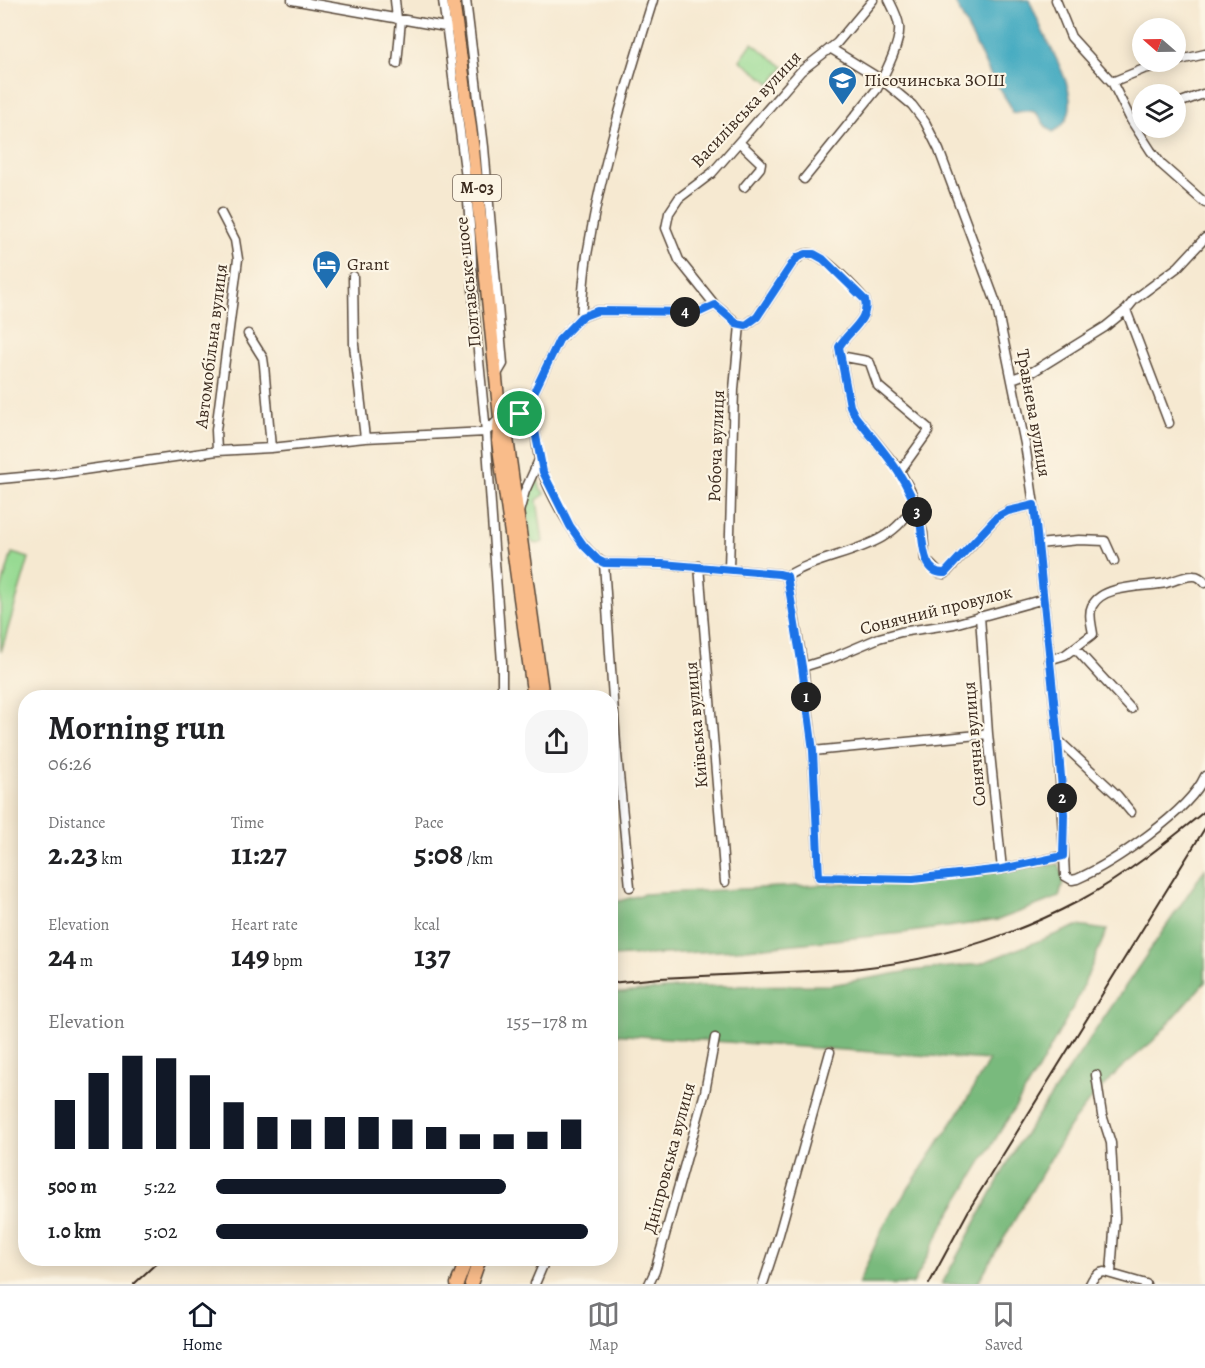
<!DOCTYPE html>
<meta charset="utf-8">
<style>
body{margin:0;font-family:Alegreya,serif;background:#f6f6f6;color:#202124;height:100vh;display:flex;flex-direction:column;font-size:22px;white-space:nowrap}
*{box-sizing:border-box;margin:0}
p{font-size:20px;color:#757577}
.icon{flex:none;width:33px;height:33px;fill:none;stroke:currentColor;stroke-width:2;stroke-linecap:round;stroke-linejoin:round}
.map{position:relative;flex:1;overflow:hidden}
.drawer{position:absolute;left:18px;top:690px;width:600px;height:576px;display:flex;flex-direction:column;background:#fff;border-radius:24px;box-shadow:0 3px 15px #0003}
.drawer>*{flex:none}
.needle{width:39px;rotate:290deg}
.fabs{position:absolute;left:1132px;top:18px;display:grid;gap:12px}
.fabs a{display:grid;place-items:center;width:54px;height:54px;border-radius:50%;background:#fff;box-shadow:0 3px 15px #0003;font-size:30px}
.pin{position:absolute;display:grid;place-items:center;width:51px;height:51px;color:#fff;margin:-26px;border:3px solid #fff;border-radius:50%;box-shadow:0 2px 6px #0007}
.km{position:absolute;width:30px;height:30px;margin:-15px;border-radius:50%;background:#222;color:#fff;font-size:16px;line-height:30px;text-align:center}
.round{display:grid;place-items:center;flex:none;width:63px;height:63px;border-radius:24px;background:#f6f6f6}
.summary{display:flex;align-items:center;justify-content:space-between;height:102px;padding:0 30px}
h1{font-size:33px;font-weight:700;line-height:45px}
.stats{display:grid;grid-template-columns:repeat(3,1fr);gap:9px;height:102px;padding:6px 30px}
.stats div{display:grid;align-content:center}
.stats b{font-size:30px;font-weight:700}
.stats small{font-size:16px;font-weight:400}
.stats p{font-size:16px}
.chart{height:168px;padding:12px 30px}
.chart p{display:flex;justify-content:space-between}
.chart svg{width:100%;height:108px;margin-top:6px;stroke:#111827;stroke-width:6}
ul{padding:0 30px;list-style:none;font-size:20px}
li{display:grid;grid-template-columns:96px 72px 1fr;align-items:center;height:45px}
li i{height:15px;border-radius:8px;background:#111827}
.menu{display:flex;justify-content:space-around;align-items:center;height:84px;border-top:2px solid #e0e0e0;background:#fff;font-size:16px;color:#757577}
.menu a{display:grid;justify-items:center;gap:3px}
.menu .selected{color:#111827}
.map>svg:first-child{display:block}
.green{fill:#97da93;stroke:#698258;stroke-width:1.5}
.forest{fill:#79ba7d;stroke:#5a724e;stroke-width:1.5}
.water{fill:#40a9c0;stroke:#3e6a6f;stroke-width:1.5}
.lines{fill:none;stroke-linecap:round;stroke-linejoin:round}
.minor-casing{stroke:#574739;stroke-width:11}
.highway-casing{stroke:#574739;stroke-width:15}
.minor{stroke:#fff;stroke-width:8}
.highway{stroke:#f9bc8a;stroke-width:12}
.rail{stroke:#3b2a1e;stroke-width:2}
.route-casing{stroke:#fff;stroke-width:12}
.route{stroke:#1a73e8;stroke-width:8}
.labels{text-anchor:middle;dominant-baseline:central;stroke-width:4.5;stroke-linejoin:round;paint-order:stroke}
.shield{fill:#fcf5e5;stroke:#75675a;stroke-width:1.5}
.shield-label{font-size:16px;font-weight:bold;fill:#3b2a1e}
.poi-label{font-size:18px;fill:#3b2a1e;stroke:#fcf5e5;text-anchor:start}
.street-label{font-size:18px;fill:#3b2a1e;stroke:#fcf5e5}
</style>
<div class="map">
<svg width="1205" height="1284" viewBox="0 0 1205 1284">
<rect width="100%" height="100%" fill="#fcf5e5"/>
<filter id="ink" filterUnits="userSpaceOnUse"><feTurbulence type="fractalNoise" baseFrequency=".0167" numOctaves="2"/><feDisplacementMap in="SourceGraphic" scale="12" xChannelSelector="R" yChannelSelector="G"/><feConvolveMatrix kernelMatrix="1 2 1 2 8 2 1 2 1" color-interpolation-filters="sRGB"/></filter>
<filter id="wash" filterUnits="userSpaceOnUse"><feTurbulence type="fractalNoise" baseFrequency=".008" numOctaves="4" result="noise"/><feDisplacementMap in="SourceGraphic" scale="24" xChannelSelector="R" yChannelSelector="G"/><feGaussianBlur stdDeviation="1.35" result="paint"/><feColorMatrix in="noise" values="0 0 0 0 0 0 0 0 0 0 0 0 0 0 0 0 0 1.4 0 .05"/><feComposite in="paint" operator="in"/></filter>
<g filter="url(#wash)">
<rect width="100%" height="100%" fill="#f6e9d1"/>
<!-- green -->
<path class="green" d="M752 43 784 67 771 84 740 60Z
M537 475 540 488 545 494 537 500 543 542 538 544 533 543 530 540 526 500Z
M12 553 29 558 1 652 0 593Z"/>
<!-- forest -->
<path class="forest" d="M1059 864 1064 878 1059 897 998 920 903 933 736 950 611 957 612 903 644 894 915 880Z
M1205 869V982L1153 1041 1120 1069 1090 1100 1069 1127 977 1284H942L1017 1146Z
M1077 926 1107 930 1077 1000 1038 1070 947 1218 913 1284H858L884 1225 965 1103 989 1060 611 1034 610 994 699 986 831 985 910 971 979 964Z"/>
<!-- water -->
<path class="water" d="M954 0H1029C1034 10 1038 20 1042 30 1054 57 1092 111 1053 132 1034 121 1047 105 1012 113L1010 105 991 76Z"/>
</g>
<g filter="url(#ink)">
<g class="lines">
<defs>
<path id="minor" d="M292 0 451 28
M395 0 397 19
M443 0 466 178 471 238 474 310 486 432 502 663V698
M466 0 484 147 503 364 496 376
M1056 0 1071 37 1112 82 1131 120 1151 151 1162 165 1205 203
M830 48 882 80 912 105 925 122 939 150 996 303 1025 444 1034 505 1058 740 1065 876 1072 880 1077 879C1113 863 1189 812 1205 776
M1176 61 1205 54
M397 64 401 20
M1112 82 1144 69 1175 62
M1176 104 1203 94
M1131 120 1143 116
M739 142 761 163 760 168 744 187
M804 179 877 89C885 73 901 43 899 26 898 17 893 8 889 0
M353 276 354 345 365 438
M715 305 679 260 666 228 669 213 679 198 712 173 801 71 837 43 873 0
M1126 310 1169 423
M581 317C583 293 584 268 589 244 603 161 628 80 653 0
M248 334 263 358 264 365 271 448
M840 356 867 361 870 363 878 386 928 428V432L900 471
M1012 379 1034 371 1105 327 1126 310 1135 299 1178 267 1205 238
M520 414 532 420 534 426C537 438 537 451 540 463 547 491 579 549 604 563L662 564 779 574 787 576
M486 432 500 418 520 414 528 405 559 340 581 317 597 311 700 312 715 305 737 323 746 325 757 317 792 264C798 258 803 252 812 254 825 256 857 290 865 300 870 320 847 332 839 347L850 406 855 416 900 471 907 484 912 494 923 533 925 559 939 573 945 574 997 517 1008 511 1034 505
M217 451 216 430 238 259 235 240 221 213
M0 479 55 474 217 451 271 448 365 438 486 432
M519 512 525 491 539 460
M1038 544 1079 540 1105 541 1114 561
M604 563 616 744 630 887
M699 566 725 882
M729 569 734 389 740 325
M787 576 803 667 813 751 819 877 913 879 1002 869 1063 856
M787 576C828 550 893 553 914 502
M980 616 988 734 1002 869
M1075 648 1131 709
M1049 660 1065 655 1093 634C1092 626 1088 614 1092 606 1103 584 1146 587 1166 583 1175 581 1185 575 1194 576 1199 576 1202 579 1205 583
M803 667 832 658 879 638 901 632 954 624 1044 599
M1058 740 1117 795 1131 812
M813 751 988 734
M1096 1075 1102 1115 1111 1143 1115 1218 1111 1273
M535 1284 546 1258
M649 1284 655 1271 705 1092 715 1038
M763 1284 778 1238 830 1052
M1090 1284C1093 1277 1097 1273 1104 1272L1146 1284"/>
<path id="highway" d="M453 0 473 150 500 418 498 441 534 698
M502 423 507 438 543 698
M457 1284 467 1258
M471 1284 480 1258"/>
</defs>
<!-- minor casing -->
<use href="#minor" class="minor-casing"/>
<!-- highway casing -->
<use href="#highway" class="highway-casing"/>
<!-- minor -->
<use href="#minor" class="minor"/>
<!-- highway -->
<use href="#highway" class="highway"/>
<!-- rail -->
<path class="rail" d="M610 983 660 978 853 969C932 961 1009 938 1079 901 1122 878 1167 842 1205 811
M134 1284 162 1258
M929 1284 970 1208 1205 828"/>
</g>
</g>
<g class="lines" filter="url(#ink)">
<defs>
<path id="route" d="M806 254H814L823 259 865 300C870 320 847 332 839 347L850 406 855 416C881 449 907 475 919 517 924 533 919 575 945 573L997 517 1008 511 1034 505 1058 740 1064 814 1063 856 1002 869 913 879 819 877 813 751 802 667 787 576 779 574 662 564 604 563 598 560 584 546 570 526 543 472 534 426 532 420 520 414 528 405 559 340 581 317 597 311 700 312 715 305 736 323 746 325 757 317 792 264 798 257Z"/>
</defs>
<!-- route casing -->
<use href="#route" class="route-casing"/>
<!-- route -->
<use href="#route" class="route"/>
</g>
<!-- icons -->
<defs>
<symbol id="school-pin" viewBox="-11 -11 22 30"><path d="M0 17L-7.5 6A9.5 9.5 0 1 1 7.5 6Z" fill="#1f6fb2" stroke="#fcf5e5"/><path d="M0-5L7-2L0 1L-7-2ZM-4 1L0 2.5L4 1V4Q0 6-4 4Z" fill="#fff"/></symbol>
<symbol id="hotel-pin" viewBox="-11 -11 22 30"><path d="M0 17L-7.5 6A9.5 9.5 0 1 1 7.5 6Z" fill="#1f6fb2" stroke="#fcf5e5"/><path d="M-6-4.5h1.5V1H6V5H4.5V3h-9V5H-6ZM-4 0a1.8 1.8 0 1 1 3.6 0ZM.5 0V-2.5h3Q6-2.5 6 0Z" fill="#fff"/></symbol>
</defs>
<g fill-rule="evenodd">
<use href="#school-pin" x="826" y="64" width="33" height="45"/>
<use href="#hotel-pin" x="310" y="248" width="33" height="45"/>
</g>
<g class="labels">
<!-- shield labels -->
<rect class="shield" x="453" y="175" width="48" height="26" rx="4.5"/>
<g class="shield-label">
<text x="477" y="188">М-03</text>
</g>
<!-- poi labels -->
<g class="poi-label">
<text x="864" y="80">Пісочинська ЗОШ</text>
<text x="347" y="264">Grant</text>
</g>
<!-- street labels -->
<g class="street-label">
<text transform="translate(746 109) rotate(-47)">Василівська вулиця</text>
<text transform="translate(468 282) rotate(-96)">Полтавське шосе</text>
<text transform="translate(211 346) rotate(-83)">Автомобільна вулиця</text>
<text transform="translate(1034 413) rotate(80)">Травнева вулиця</text>
<text transform="translate(716 446) rotate(-88)">Робоча вулиця</text>
<text transform="translate(936 610) rotate(-14)">Сонячний провулок</text>
<text transform="translate(696 725) rotate(-95)">Київська вулиця</text>
<text transform="translate(974 744) rotate(-95)">Сонячна вулиця</text>
<text transform="translate(669 1158) rotate(-75)">Дніпровська вулиця</text>
</g>
</g>
</svg>
<div class="fabs">
<a><svg class="needle" viewBox="-14 -14 28 28"><path d="M0-13l5 13h-10z" fill="#e53935"/><path d="M0 13l5-13h-10z" fill="#757577"/></svg></a>
<a><svg class="icon" aria-label="layers" viewBox="0 0 24 24"><path d="M12 4l9 5-9 5-9-5zM3 14l9 5 9-5"/></svg></a>
</div>
<div class="pin" style="left:520px;top:414px;background:#1e9e55"><svg class="icon" aria-label="arrive" viewBox="0 0 24 24"><path d="M6 21V4h12l-3 4 3 4H6"/></svg></div>
<b class="km" style="left:806px;top:697px">1</b>
<b class="km" style="left:1062px;top:798px">2</b>
<b class="km" style="left:917px;top:512px">3</b>
<b class="km" style="left:685px;top:312px">4</b>
<section class="drawer">
<div class="summary"><div><h1>Morning run</h1><p>06:26</p></div><a class="round"><svg class="icon" aria-label="share" viewBox="0 0 24 24"><path d="M12 15V3M7 8l5-5 5 5M5 13v7h14v-7"/></svg></a></div>
<div class="stats">
<div><p>Distance</p><b>2.23<small> km</small></b></div>
<div><p>Time</p><b>11:27</b></div>
<div><p>Pace</p><b>5:08<small> /km</small></b></div>
</div>
<div class="stats">
<div><p>Elevation</p><b>24<small> m</small></b></div>
<div><p>Heart rate</p><b>149<small> bpm</small></b></div>
<div><p>kcal</p><b>137</b></div>
</div>
<div class="chart"><p><span>Elevation</span>155–178 m</p>
<svg viewBox="0 0 160 44" preserveAspectRatio="none"><path d="M5 44V24M15 44V13M25 44V6M35 44V7M45 44V14M55 44V25M65 44V31M75 44V32M85 44V31M95 44V31M105 44V32M115 44V35M125 44V38M135 44V38M145 44V37M155 44V32"/></svg>
</div>
<ul>
<li><b>500 m</b>5:22<i style="width:78%"></i></li>
<li><b>1.0 km</b>5:02<i style="width:100%"></i></li>
</ul>
</section>
</div>
<nav class="menu">
<a class="selected"><svg class="icon" aria-label="home" viewBox="0 0 24 24"><path d="M3 11l9-7 9 7M6 9v11h12V9"/></svg>Home</a>
<a><svg class="icon" aria-label="map" viewBox="0 0 24 24"><path d="M3 6l6-2 6 2 6-2v14l-6 2-6-2-6 2zM9 4v14M15 6v14"/></svg>Map</a>
<a><svg class="icon" aria-label="saved" viewBox="0 0 24 24"><path d="M7 4h10v16l-5-4-5 4z"/></svg>Saved</a>
</nav>
